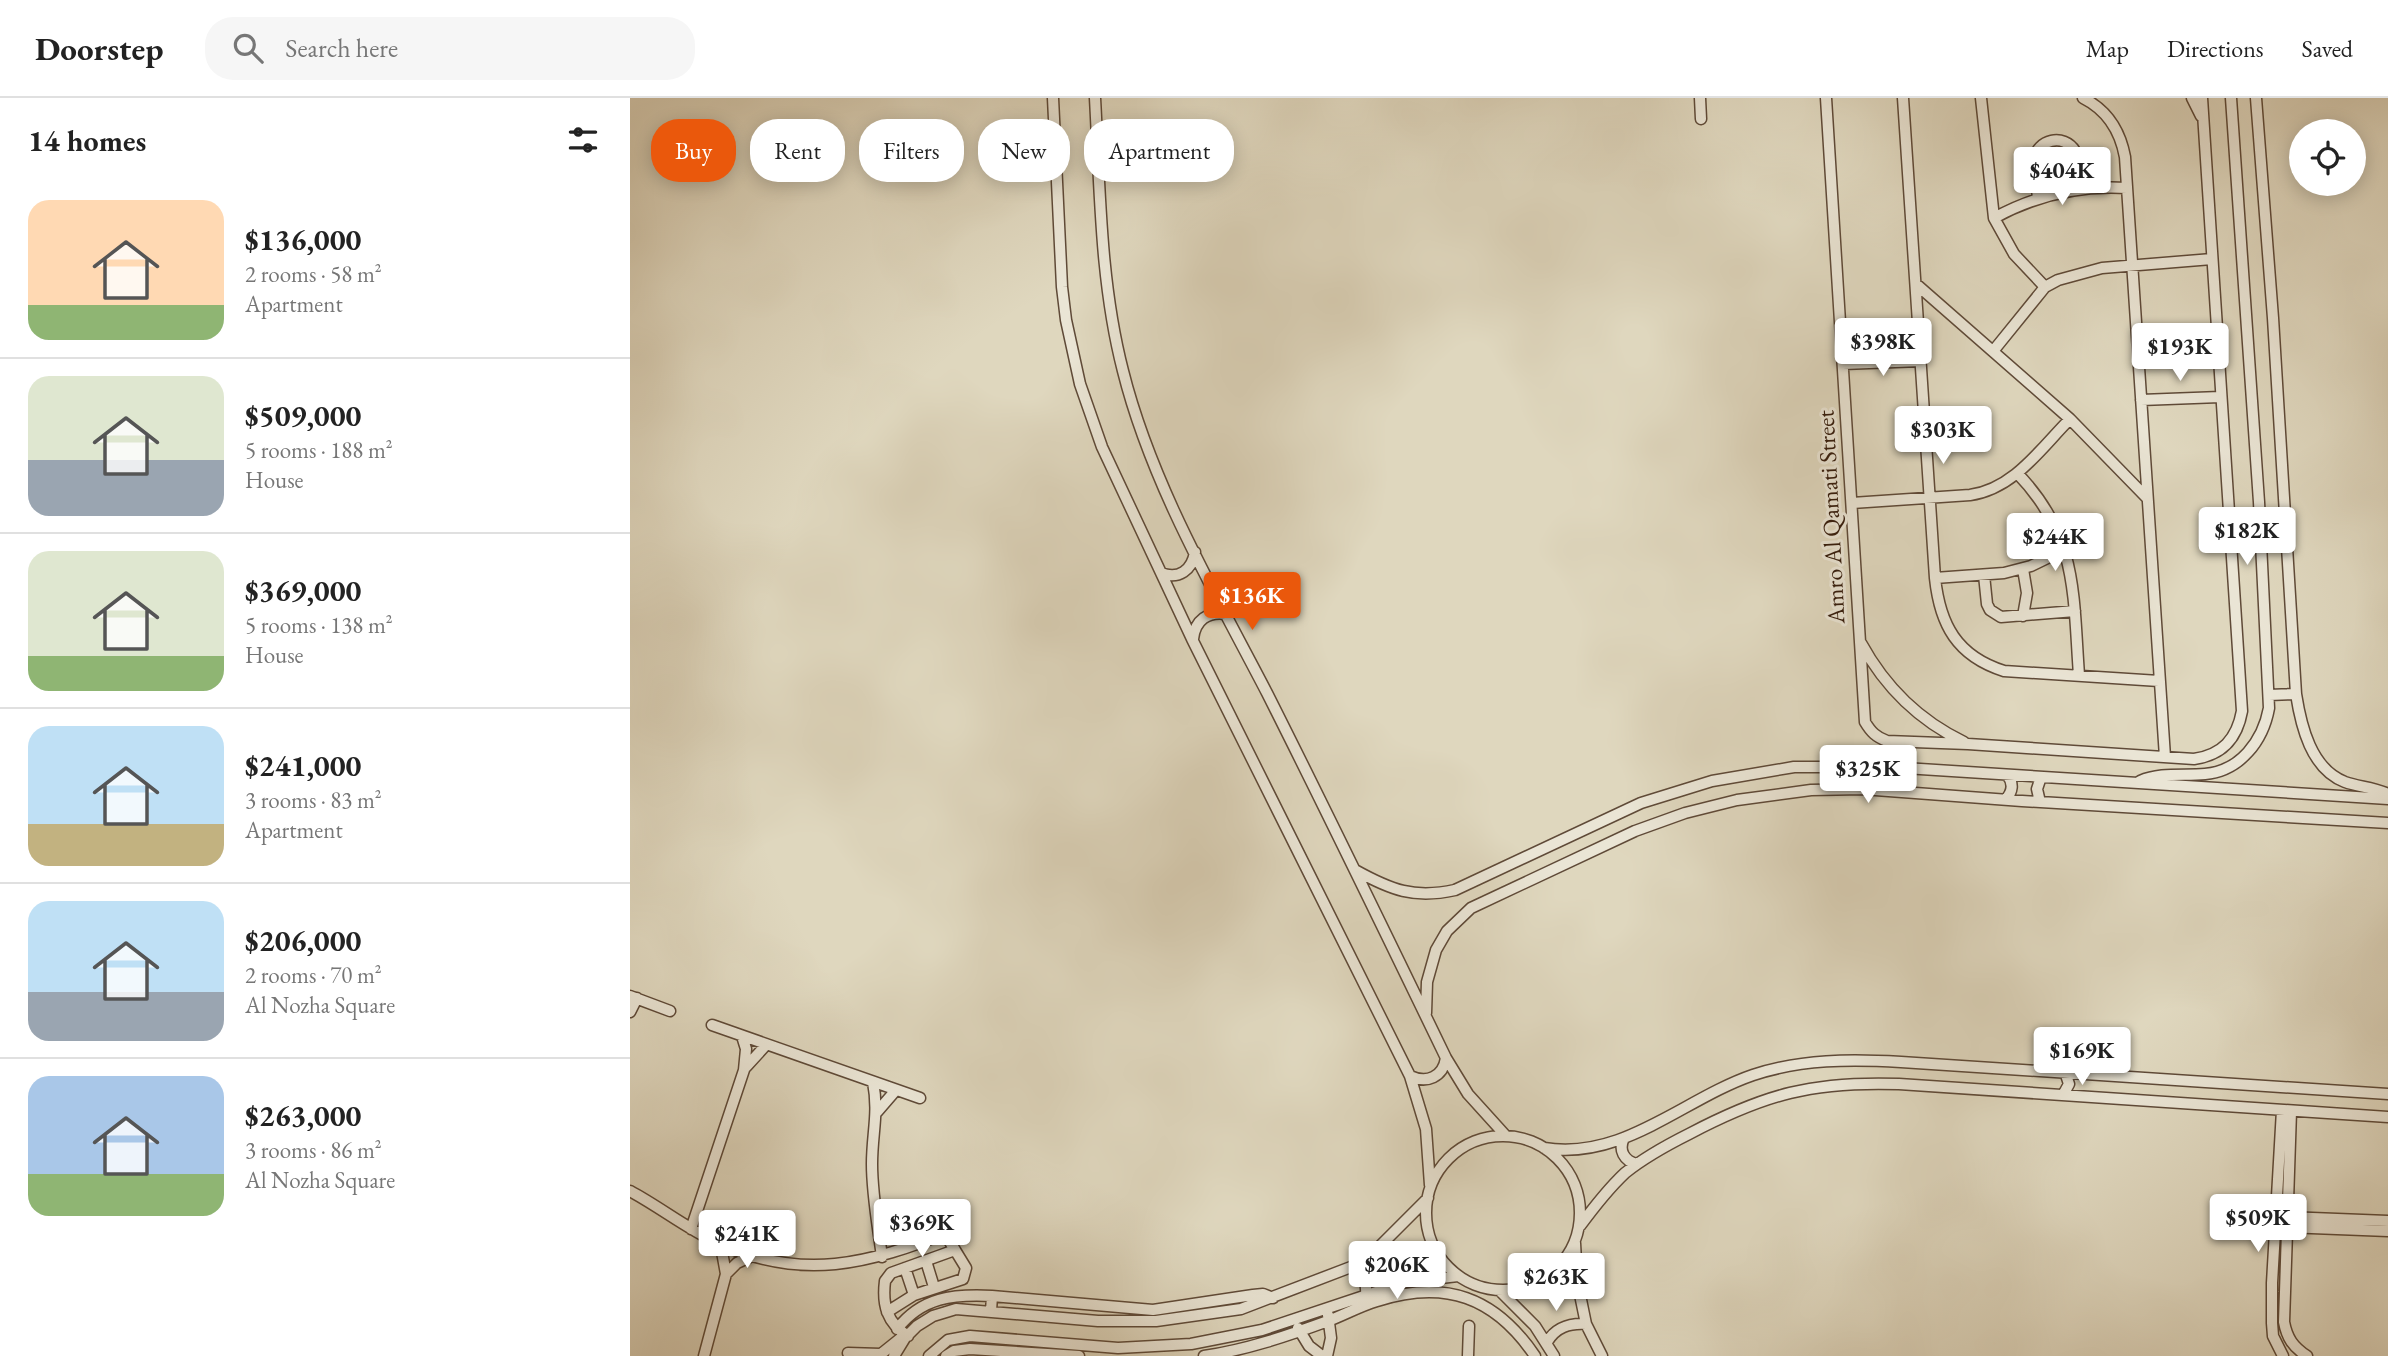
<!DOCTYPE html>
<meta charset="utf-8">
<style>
body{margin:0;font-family:"EB Garamond",serif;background:#f6f6f6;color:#222;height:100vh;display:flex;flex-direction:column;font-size:26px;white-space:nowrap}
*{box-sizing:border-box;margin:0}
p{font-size:23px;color:#767676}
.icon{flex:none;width:38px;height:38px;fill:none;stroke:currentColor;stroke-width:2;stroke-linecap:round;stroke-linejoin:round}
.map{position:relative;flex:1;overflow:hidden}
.details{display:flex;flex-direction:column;background:#fff;width:630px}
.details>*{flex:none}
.top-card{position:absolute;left:21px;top:21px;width:665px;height:63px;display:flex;gap:14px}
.tools{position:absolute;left:1659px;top:21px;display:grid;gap:14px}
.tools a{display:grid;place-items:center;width:77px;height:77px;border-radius:50%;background:#fff;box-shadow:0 4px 18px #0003;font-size:35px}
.price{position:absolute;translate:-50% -60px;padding:0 16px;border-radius:7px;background:#fff;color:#222;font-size:23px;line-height:46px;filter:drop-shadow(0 2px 4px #0008)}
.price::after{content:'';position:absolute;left:50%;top:42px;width:21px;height:16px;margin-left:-10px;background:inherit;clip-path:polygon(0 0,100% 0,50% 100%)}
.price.current{background:#ea580c;color:#fff}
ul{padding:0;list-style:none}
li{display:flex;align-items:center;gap:21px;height:175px;padding:0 28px}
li+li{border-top:2px solid #e0e0e0}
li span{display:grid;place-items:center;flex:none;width:196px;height:140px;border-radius:21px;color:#555}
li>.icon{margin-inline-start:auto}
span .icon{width:84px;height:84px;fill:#fffc;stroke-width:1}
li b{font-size:30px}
h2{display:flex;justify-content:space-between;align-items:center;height:84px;padding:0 28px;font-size:30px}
.tag{padding:0 24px;border-radius:28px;background:#fff;box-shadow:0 4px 18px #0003;font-size:24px;line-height:63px}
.tag.current{background:#ea580c;color:#fff}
header{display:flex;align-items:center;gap:42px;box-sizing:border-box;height:98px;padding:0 35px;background:#fff;border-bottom:2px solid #e0e0e0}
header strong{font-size:33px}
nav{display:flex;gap:38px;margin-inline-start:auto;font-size:24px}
.search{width:490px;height:63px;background:#f6f6f6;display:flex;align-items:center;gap:18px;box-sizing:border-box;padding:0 24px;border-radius:28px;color:#767676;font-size:26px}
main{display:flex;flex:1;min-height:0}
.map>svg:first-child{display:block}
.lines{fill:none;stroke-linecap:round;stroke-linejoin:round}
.minor-casing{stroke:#5f4a38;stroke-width:13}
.minor{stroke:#eae5d5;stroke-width:10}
.labels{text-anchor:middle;stroke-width:6;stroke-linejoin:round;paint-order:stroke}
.street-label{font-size:24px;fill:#341b0b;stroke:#eae5d5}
</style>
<header>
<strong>Doorstep</strong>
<div class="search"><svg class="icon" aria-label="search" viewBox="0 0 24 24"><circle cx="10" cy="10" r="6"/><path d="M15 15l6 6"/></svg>Search here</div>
<nav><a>Map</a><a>Directions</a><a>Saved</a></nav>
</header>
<main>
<section class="details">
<h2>14 homes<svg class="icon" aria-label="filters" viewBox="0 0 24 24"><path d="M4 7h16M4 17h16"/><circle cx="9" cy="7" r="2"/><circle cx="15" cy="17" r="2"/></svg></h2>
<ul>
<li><span style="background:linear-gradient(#ffd9b3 75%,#8fb573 0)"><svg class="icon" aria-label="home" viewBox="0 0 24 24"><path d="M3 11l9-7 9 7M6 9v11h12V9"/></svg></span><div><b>$136,000</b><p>2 rooms · 58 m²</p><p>Apartment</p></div></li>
<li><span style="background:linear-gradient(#dfe7d0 60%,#9aa5b1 0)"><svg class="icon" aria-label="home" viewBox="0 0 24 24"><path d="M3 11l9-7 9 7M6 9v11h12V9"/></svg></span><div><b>$509,000</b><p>5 rooms · 188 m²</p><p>House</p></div></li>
<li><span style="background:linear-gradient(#dfe7d0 75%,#8fb573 0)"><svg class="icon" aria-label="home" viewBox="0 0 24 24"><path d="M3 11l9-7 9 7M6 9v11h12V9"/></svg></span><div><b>$369,000</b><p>5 rooms · 138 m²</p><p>House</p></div></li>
<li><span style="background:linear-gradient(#bfe0f5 70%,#c2b280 0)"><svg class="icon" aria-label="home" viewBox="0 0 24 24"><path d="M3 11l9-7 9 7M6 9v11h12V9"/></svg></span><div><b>$241,000</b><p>3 rooms · 83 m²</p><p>Apartment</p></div></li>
<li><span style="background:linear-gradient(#bfe0f5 65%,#9aa5b1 0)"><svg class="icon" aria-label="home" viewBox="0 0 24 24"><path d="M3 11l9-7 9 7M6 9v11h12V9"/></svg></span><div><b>$206,000</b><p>2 rooms · 70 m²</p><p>Al Nozha Square</p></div></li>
<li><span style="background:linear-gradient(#a9c7e8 70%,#8fb573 0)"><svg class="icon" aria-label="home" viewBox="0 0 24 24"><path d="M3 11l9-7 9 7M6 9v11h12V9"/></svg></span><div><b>$263,000</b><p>3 rooms · 86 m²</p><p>Al Nozha Square</p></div></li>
</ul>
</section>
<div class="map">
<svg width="1758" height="1258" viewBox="0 0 1758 1258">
<rect width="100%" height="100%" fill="#dfd7be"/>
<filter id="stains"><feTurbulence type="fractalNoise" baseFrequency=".00286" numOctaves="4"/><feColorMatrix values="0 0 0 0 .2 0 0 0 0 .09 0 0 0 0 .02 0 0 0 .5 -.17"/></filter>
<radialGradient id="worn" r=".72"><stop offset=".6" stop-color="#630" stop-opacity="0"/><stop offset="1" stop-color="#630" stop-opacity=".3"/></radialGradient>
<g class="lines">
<g class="minor-casing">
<path id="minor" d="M423,0L432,189L436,222L450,286L472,349L562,541L780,978L796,1031L800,1087
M465,0C470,91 470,184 493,273C521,385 584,493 637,595C698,716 757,838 816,960L838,996L876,1038
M1070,0L1071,21
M1196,0L1235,624C1241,634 1246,639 1257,643L1338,646L1564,661C1592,657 1607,641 1612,613L1572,0
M1273,0L1305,480C1310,527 1327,558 1374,573L1529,583
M1351,0L1364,120L1384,156L1415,189
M1453,0C1477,12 1490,32 1495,59L1535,659
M1562,0L1571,18
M1626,0L1643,220L1666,596C1671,628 1681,671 1715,684C1729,689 1744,689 1758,696
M1408,100C1407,88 1403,74 1404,62C1407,41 1434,35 1445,53C1451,63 1450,79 1452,90
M1364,120C1406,97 1449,87 1497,90
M1286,186L1440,321L1517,400
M1364,252L1415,189L1428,182L1472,170L1582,161
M1213,266L1291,263
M1511,302L1590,299
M1387,375C1448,438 1443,496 1449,577
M1222,405L1340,397C1384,391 1411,350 1440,321
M1393,471L1397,495L1393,518
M531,475C549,482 562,472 565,454
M1354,477L1357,506L1360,512L1371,519L1445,513
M1305,480L1374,475L1401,468L1436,451
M563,541C565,522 578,513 596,516
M1231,545C1255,589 1288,622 1334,644
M1639,597L1666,596
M1510,683C1531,674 1553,678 1575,676C1610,673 1633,643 1639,610L1629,404L1601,0
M1375,702C1383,694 1384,685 1377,677
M1410,704L1407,691L1411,679
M725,772C761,792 784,801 825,792L1011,705L1082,683L1164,669H1259L1758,701
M0,898L40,913
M0,914L7,900
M796,915L797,884L806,852L817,833L841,810L1005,733L1055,715L1107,702L1181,692L1232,691L1392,703L1758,725
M82,927L290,1000
M116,969L136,947
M780,978C797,986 813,979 816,960
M243,984C249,1015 242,1035 242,1066C242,1097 248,1128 252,1159
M1433,997L1439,986L1435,974
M1652,1012L1642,1185V1225L1643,1238L1653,1258
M1661,1013L1654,1224C1657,1240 1663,1249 1677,1258
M247,1014L266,992
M796 1115a77 77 0 1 1 154 0a77 77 0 1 1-154 0Z
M994,1040C988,1052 994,1063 1007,1066
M914,1050C993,1063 1053,1001 1123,977C1172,961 1220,961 1271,964L1758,996
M0,1093C30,1109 57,1131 88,1145C172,1184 239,1166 321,1133
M1657,1119L1758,1123
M950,1128C964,1109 978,1091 995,1075C1015,1059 1037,1047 1059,1036C1135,996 1183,983 1269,986L1758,1019
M1656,1129L1758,1133
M61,1131L114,972L116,951L112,938
M945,1145L947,1182L956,1226L972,1258
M296,1163L304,1189
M721,1169C733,1175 737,1183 736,1196
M275,1170L284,1197
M96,1176L107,1165L122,1158
M870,1193L905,1228L924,1258
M361,1213L362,1198L523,1212L623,1197L633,1196L643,1200
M257,1214L284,1197L333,1181L336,1170L325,1152
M668,1230L679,1248L692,1258
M267,1231C292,1199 323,1196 362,1198
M278,1238C257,1225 252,1207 255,1183L261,1175L325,1152L315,1136
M917,1244C926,1229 939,1225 956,1226
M218,1255L251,1256L271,1240
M74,1258L96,1176L92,1154L86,1145
M264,1258L275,1240L287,1228L303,1218L326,1211L468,1223H526L611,1211L721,1169L746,1152L798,1100
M299,1258L318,1242L340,1238L488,1250L561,1246L632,1232L776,1184L828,1178
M316,1258L324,1253L340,1251L449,1258
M574,1258C616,1252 657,1238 698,1223C714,1217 730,1208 747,1203C815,1181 865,1199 905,1258
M697,1258L701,1240L698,1217
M838,1258L839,1228"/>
</g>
<use href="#minor" class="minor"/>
</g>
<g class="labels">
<g class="street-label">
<text transform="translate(1201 419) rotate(-93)" y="8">Amro Al Qamati Street</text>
</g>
</g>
<rect width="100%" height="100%" filter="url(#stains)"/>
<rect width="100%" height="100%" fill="url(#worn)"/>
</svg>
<div class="tools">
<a><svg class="icon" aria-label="locate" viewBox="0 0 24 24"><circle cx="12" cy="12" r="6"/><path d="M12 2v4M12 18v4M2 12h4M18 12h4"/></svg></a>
</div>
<b class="price" style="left:1432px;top:109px">$404K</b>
<b class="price" style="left:1253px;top:280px">$398K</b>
<b class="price" style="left:1550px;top:285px">$193K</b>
<b class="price" style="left:1313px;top:368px">$303K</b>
<b class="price" style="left:1617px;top:469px">$182K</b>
<b class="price" style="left:1425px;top:475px">$244K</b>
<b class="price current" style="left:622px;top:534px">$136K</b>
<b class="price" style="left:1238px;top:707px">$325K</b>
<b class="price" style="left:1452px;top:989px">$169K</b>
<b class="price" style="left:1628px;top:1156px">$509K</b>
<b class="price" style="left:292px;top:1161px">$369K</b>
<b class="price" style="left:117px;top:1172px">$241K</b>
<b class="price" style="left:767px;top:1203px">$206K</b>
<b class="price" style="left:926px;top:1215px">$263K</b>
<div class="top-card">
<a class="tag current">Buy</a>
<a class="tag">Rent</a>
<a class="tag">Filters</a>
<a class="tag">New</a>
<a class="tag">Apartment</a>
</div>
</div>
</main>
